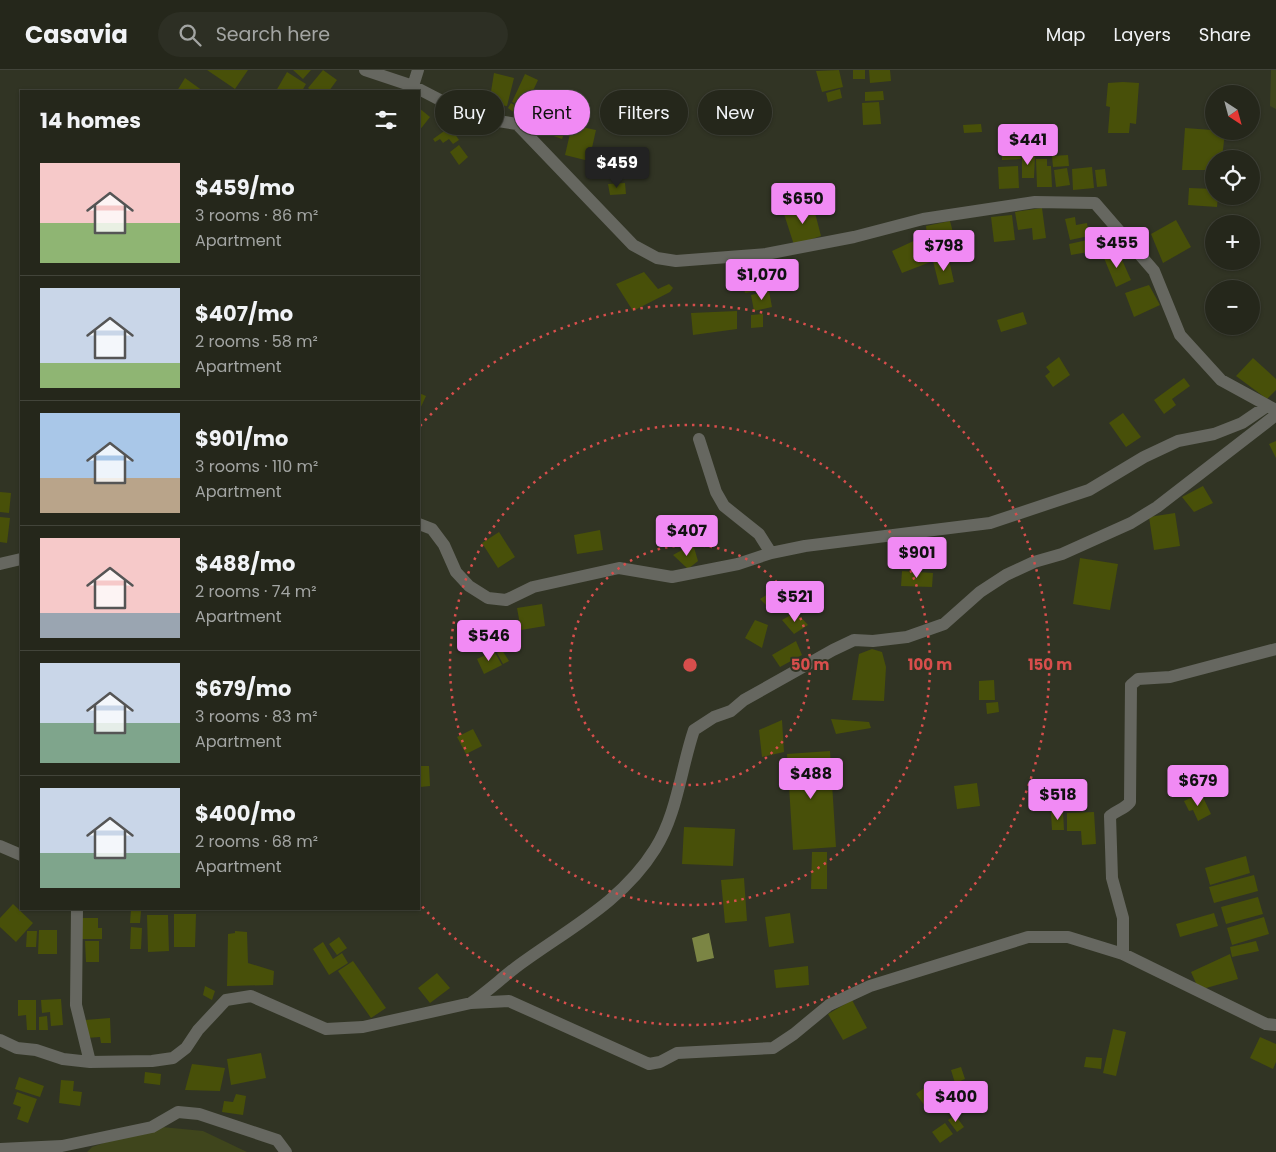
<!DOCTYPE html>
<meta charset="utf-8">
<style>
body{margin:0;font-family:Poppins,sans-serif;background:#2d2f24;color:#f1f3f6;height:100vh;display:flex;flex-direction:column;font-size:19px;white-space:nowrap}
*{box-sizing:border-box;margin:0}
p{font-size:16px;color:#a3a5a3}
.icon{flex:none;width:28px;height:28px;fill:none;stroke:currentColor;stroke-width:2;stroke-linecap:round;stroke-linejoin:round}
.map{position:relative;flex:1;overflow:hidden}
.sheet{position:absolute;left:20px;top:20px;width:400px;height:820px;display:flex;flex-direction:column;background:#25271b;border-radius:0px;box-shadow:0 1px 4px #0004,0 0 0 1px #42443a}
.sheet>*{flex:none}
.top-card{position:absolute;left:435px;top:20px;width:475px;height:45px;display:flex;gap:10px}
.needle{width:32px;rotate:144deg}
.tools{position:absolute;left:1205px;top:15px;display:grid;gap:10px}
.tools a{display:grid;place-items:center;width:55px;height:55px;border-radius:50%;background:#25271b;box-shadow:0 1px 4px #0004,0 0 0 1px #42443a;font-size:25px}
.price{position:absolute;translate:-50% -42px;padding:0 11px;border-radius:5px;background:#f18af4;color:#111;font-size:16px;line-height:32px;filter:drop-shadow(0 1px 2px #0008)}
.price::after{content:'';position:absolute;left:50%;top:30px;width:15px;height:11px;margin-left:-8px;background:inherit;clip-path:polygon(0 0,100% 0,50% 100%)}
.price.current{background:#222;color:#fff}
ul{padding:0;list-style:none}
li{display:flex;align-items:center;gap:15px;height:125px;padding:0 20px}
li+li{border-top:1px solid #42443a}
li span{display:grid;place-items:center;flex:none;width:140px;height:100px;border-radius:0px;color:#555}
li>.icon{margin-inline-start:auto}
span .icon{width:60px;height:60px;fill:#fffc;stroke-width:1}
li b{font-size:21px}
h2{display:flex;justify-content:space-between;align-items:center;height:60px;padding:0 20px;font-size:21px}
.pill{padding:0 18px;border-radius:22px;background:#25271b;box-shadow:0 1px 4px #0004,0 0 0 1px #42443a;font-size:18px;line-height:45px}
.pill.current{background:#f18af4;color:#111}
header{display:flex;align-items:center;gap:30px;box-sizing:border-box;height:70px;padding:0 25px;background:#25271b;border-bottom:1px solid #42443a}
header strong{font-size:24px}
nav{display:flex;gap:28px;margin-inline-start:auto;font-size:18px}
.search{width:350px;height:45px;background:#2d2f24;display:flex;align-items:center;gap:12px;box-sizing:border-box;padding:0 18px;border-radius:28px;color:#a3a5a3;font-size:19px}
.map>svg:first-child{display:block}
.green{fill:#3f451c}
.water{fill:#7b8544}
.building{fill:#485009}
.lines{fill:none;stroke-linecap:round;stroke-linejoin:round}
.minor{stroke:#666760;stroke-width:12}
.ring{fill:none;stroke:#d84e4c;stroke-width:2.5;stroke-dasharray:2.5 5}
.centre{fill:#d84e4c;stroke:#313424;stroke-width:2.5}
.ring-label{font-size:15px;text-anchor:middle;font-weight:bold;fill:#d84e4c;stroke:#313424;stroke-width:4;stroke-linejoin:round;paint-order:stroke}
</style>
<header>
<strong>Casavia</strong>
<div class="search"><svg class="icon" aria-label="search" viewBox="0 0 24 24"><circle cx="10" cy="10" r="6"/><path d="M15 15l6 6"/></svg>Search here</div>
<nav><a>Map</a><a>Layers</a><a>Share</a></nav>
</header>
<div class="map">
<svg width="1276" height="1082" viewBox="0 0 1276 1082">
<rect width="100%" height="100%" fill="#313424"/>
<path class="green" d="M1271,0H1276V39L1270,36Z
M162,1057L203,1061L247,1082H87L92,1077L139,1061Z"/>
<path class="water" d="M709,863L714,888L697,892L692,868Z"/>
<path class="building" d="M207,0H248L235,19Z
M293,0H311L303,9Z
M323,0L337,10L329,21H312L308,18Z
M839,0L843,17L822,22L816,1Z
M853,0H865V9H853Z
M869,0H890L891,11L870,13Z
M287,2L306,14L302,21H276Z
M494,3L514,8L507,36L489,34Z
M525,4L538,10L525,38L512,32Z
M185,8L203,21H177Z
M1123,12L1139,13L1136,54L1130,53L1129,63H1108L1110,37L1106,36L1108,13Z
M840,19L842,28L828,32L826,23Z
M883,21L884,30L865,31V22Z
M552,27L575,35L562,69L539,61Z
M879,32L881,54L863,55L862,33Z
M511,33L523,40L519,46L508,38Z
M419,38L430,47L419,61Z
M981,54L982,62L964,63L963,55Z
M572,55L596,60L589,91L565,85Z
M450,57L459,70L453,74L449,69L443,73L440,69L435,72L433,69Z
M1185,58L1225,61L1222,89H1214V100H1182Z
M459,75L468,87L459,95L450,82Z
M1020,76L1021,89L1002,90V77Z
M1022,85H1035L1034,108H1022Z
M1068,85L1069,96L1053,97L1052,86Z
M1036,89H1047V96H1051L1052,117H1037Z
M594,90L603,92L600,104L591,102Z
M1018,96L1019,118L999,119L998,97Z
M1092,97L1094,118L1073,120L1072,99Z
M1067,98L1070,115L1056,117L1054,100Z
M1105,99L1107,116L1097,117L1095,100Z
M625,113L626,124L610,125L608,114Z
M1189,118L1214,119V126H1218L1217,137L1188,135Z
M788,123L793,136L779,140L775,126Z
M813,135L821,166L794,175L784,144Z
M1042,138L1046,168L1033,170L1032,158L1018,160L1015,142Z
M1012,145L1015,170L994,172L991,147Z
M1075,147L1076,155L1087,153L1089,166L1070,170L1065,149Z
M1176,150L1191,177L1163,193L1151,164Z
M950,151L956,174L929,184L926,156Z
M920,168L933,191L902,203L892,181Z
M1092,169L1094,181L1071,185L1069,174Z
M1118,181L1131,210L1116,217L1104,188Z
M949,190L954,212L939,215L933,191Z
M644,202L658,219L669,214L673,218L670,222L633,241L616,214Z
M768,204L770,219L745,223L742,209Z
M1149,215L1160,235L1134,247L1125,223Z
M769,221L772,237L754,241L751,225Z
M737,241V259L693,265L691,243Z
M1023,242L1027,254L1001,262L997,250Z
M763,244V257L751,258V245Z
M1059,287L1070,305L1053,317L1045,306L1050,302L1046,297Z
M1253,288L1276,309V320L1267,329L1236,306Z
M1184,308L1190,316L1172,329L1176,335L1164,344L1154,330Z
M419,323L426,326L419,341Z
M1123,343L1141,367L1126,377L1109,353Z
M1276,371V388L1269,374Z
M1203,416L1213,433L1194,442L1182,427Z
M0,422L11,423L9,443L0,442Z
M1175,443L1180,476L1154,480L1149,447Z
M0,447L10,448L7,473L0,472Z
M600,460L603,480L577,484L574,465Z
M499,462L515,487L498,498L482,473Z
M693,474L698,491L688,499L673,485Z
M1080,488L1118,494L1110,540L1073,534Z
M902,501L933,503L932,517L901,516Z
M774,520L784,531L773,542L760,529Z
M542,534L545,556L521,560L517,538Z
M796,542L808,555L794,564L782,550Z
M755,550L768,555L762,578L745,568Z
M796,571L802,585L780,597L772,585Z
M872,579L882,582L886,597L884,631L852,630L859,584Z
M502,580L509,591L503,594L497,583Z
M494,581L502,595L484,604L477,589Z
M994,610L995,630H979V611Z
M998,632L999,642L987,644L986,633Z
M831,649L869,652L871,658L836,664Z
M782,650L784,682L762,687L759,660Z
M473,659L482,676L466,684L457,667Z
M830,681L836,777L793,780L787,684Z
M419,696H429L430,716L420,717Z
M977,713L980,736L957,739L954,716Z
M1201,723L1211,744L1198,751L1193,740L1189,741L1184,731Z
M1063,741L1064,760H1052L1051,742Z
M1094,742L1096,774L1082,775L1081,761H1067V743Z
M684,757L735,759L733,796L682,794Z
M812,782H827V819H811Z
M1246,786L1250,803L1210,815L1205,798Z
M1254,805L1258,821L1214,833L1209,817Z
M744,808L747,851L725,853L721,810Z
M1258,827L1263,844L1226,854L1221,837Z
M13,834L33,853L16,872L0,857V848Z
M131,840L141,841L140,853H130Z
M790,843L794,873L769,877L765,847Z
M1214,843L1218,856L1180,867L1176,854Z
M174,844H196L195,877H174Z
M147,845H168L169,881L148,882Z
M1264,847L1269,864L1232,875L1227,858Z
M81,848H98V858H102V869H81Z
M131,857L142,858L141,879H130Z
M39,860H57V884H38Z
M27,861H37L36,877H26Z
M235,861L247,862L248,893L274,901L273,915L227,916L228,864L235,863Z
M339,867L347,878L337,885L329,874Z
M85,871H99V892H86Z
M1256,871L1259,881L1232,887L1230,877Z
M323,872L333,889L342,883L348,893L329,905L313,879Z
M1230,884L1238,909L1199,920L1191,902Z
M353,891L386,938L371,948L338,901Z
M808,896L809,915L776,918L774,900Z
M437,903L450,918L430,933L418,918Z
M205,916L215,921L212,930L203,925Z
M61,929L63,955L51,956L50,942L42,943L41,930Z
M18,930H36V960H27L26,945L18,946Z
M852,930L867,958L843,970L828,944Z
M47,946L48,960H39V947Z
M110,948L111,973H101L100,967L86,968L85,950Z
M1113,959L1126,962L1116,1006L1103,1003Z
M1260,967L1276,974V992L1273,999L1250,988Z
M261,983L266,1008L231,1015L227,989Z
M1086,987L1102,988L1101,999L1084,997Z
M192,994L225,998L220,1021L185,1020Z
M961,997L965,1009L955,1013L951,1000Z
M145,1002L161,1004L160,1015L144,1013Z
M19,1007L44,1016L40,1027L15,1019Z
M61,1010L74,1011L73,1021L82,1022L80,1036L59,1033Z
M928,1015L940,1032L928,1040L916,1024Z
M17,1022L37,1029L28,1053L17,1049L21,1037L13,1034Z
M236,1024L246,1026L243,1045L222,1042L224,1031L233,1032Z
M955,1045L964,1057L957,1062L948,1050Z
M945,1053L953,1064L940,1073L932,1062Z"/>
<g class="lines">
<path class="minor" d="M365,0L413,16L473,47L517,54L633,175L657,188L676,191L766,184L854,167L923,149L1035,132L1095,133L1154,201L1180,265L1221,310L1276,340
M413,16L418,0
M699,369L716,422L724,436L759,464L771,483
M419,454L432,459L444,475L456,502L469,516L488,528L506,530L533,517L619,498L672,507L738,494L771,483L805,476L990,453L1089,420L1144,387L1178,371L1214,364L1242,353L1267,336
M0,494L21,489
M0,776L21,785
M77,839L76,935L90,992
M1123,884V848L1112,808L1110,746C1117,740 1125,739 1130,732L1131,615L1138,609L1170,607L1276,579
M471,933C488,921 503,907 519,895C568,859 622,832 655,779C677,745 681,698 694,660L714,647L731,641L744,630L833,580L854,570L873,571L907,567L944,554L980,522L1006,505L1034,492L1062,484L1131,453L1157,437L1276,345
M0,970L17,978L36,980L63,989L90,992L152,991L173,988L186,978L198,960L226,930L251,926L326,959L363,957L471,933L509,931L649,994L660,992L677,983L773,978L794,964L829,935L870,916L1028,867H1068L1123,884L1266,954L1276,955
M0,1079L62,1076L152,1057L178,1042L199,1044L277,1070L286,1082"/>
</g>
<g class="ring">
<circle cx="690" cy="595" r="120"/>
<circle cx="690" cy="595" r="240"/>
<path d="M420 356A360 360 0 1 1 420 834"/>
</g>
<circle cx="690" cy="595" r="8" class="centre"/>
<g class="ring-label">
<text x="810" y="600">50 m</text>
<text x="930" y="600">100 m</text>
<text x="1050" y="600">150 m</text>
</g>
</svg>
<div class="tools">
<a><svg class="needle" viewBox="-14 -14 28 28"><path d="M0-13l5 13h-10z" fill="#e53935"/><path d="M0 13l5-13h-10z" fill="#a3a5a3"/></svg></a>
<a><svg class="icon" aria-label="locate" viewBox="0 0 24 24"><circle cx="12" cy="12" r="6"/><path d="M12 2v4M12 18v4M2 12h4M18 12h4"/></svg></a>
<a>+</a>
<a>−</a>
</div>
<b class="price" style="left:1028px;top:96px">$441</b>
<b class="price current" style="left:617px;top:119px">$459</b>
<b class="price" style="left:803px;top:155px">$650</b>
<b class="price" style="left:1117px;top:199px">$455</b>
<b class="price" style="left:944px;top:202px">$798</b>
<b class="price" style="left:762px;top:231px">$1,070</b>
<b class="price" style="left:687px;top:487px">$407</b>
<b class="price" style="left:917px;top:509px">$901</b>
<b class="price" style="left:795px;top:553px">$521</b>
<b class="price" style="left:489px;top:592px">$546</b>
<b class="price" style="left:811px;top:730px">$488</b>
<b class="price" style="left:1198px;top:737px">$679</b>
<b class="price" style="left:1058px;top:751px">$518</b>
<b class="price" style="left:956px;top:1053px">$400</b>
<div class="top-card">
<a class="pill">Buy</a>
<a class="pill current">Rent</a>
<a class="pill">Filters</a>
<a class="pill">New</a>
</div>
<section class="sheet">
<h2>14 homes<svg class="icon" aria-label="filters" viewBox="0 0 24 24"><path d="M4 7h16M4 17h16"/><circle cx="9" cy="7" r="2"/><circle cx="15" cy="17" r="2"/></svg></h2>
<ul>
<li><span style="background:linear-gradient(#f6c9c9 60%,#8fb573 0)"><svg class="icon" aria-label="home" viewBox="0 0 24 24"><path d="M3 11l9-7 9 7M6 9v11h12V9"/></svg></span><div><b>$459/mo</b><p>3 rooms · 86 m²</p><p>Apartment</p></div></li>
<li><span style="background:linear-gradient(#c9d6e8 75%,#8fb573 0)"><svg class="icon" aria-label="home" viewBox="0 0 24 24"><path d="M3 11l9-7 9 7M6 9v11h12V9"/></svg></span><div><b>$407/mo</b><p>2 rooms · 58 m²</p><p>Apartment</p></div></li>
<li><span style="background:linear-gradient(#a9c7e8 65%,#b9a48a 0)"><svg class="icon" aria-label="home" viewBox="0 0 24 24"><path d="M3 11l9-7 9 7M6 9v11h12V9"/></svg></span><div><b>$901/mo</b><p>3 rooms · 110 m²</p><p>Apartment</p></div></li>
<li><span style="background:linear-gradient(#f6c9c9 75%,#9aa5b1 0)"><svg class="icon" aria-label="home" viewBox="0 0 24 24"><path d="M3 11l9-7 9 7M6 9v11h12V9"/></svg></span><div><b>$488/mo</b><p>2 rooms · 74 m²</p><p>Apartment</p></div></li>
<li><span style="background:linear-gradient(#c9d6e8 60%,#7fa58c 0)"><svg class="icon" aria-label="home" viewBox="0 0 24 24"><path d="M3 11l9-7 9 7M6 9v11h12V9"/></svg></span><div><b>$679/mo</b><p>3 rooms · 83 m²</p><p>Apartment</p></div></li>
<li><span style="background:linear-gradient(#c9d6e8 65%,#7fa58c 0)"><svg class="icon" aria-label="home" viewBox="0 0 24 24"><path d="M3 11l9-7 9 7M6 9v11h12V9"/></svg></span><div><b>$400/mo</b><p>2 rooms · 68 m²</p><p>Apartment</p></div></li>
</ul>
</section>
</div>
